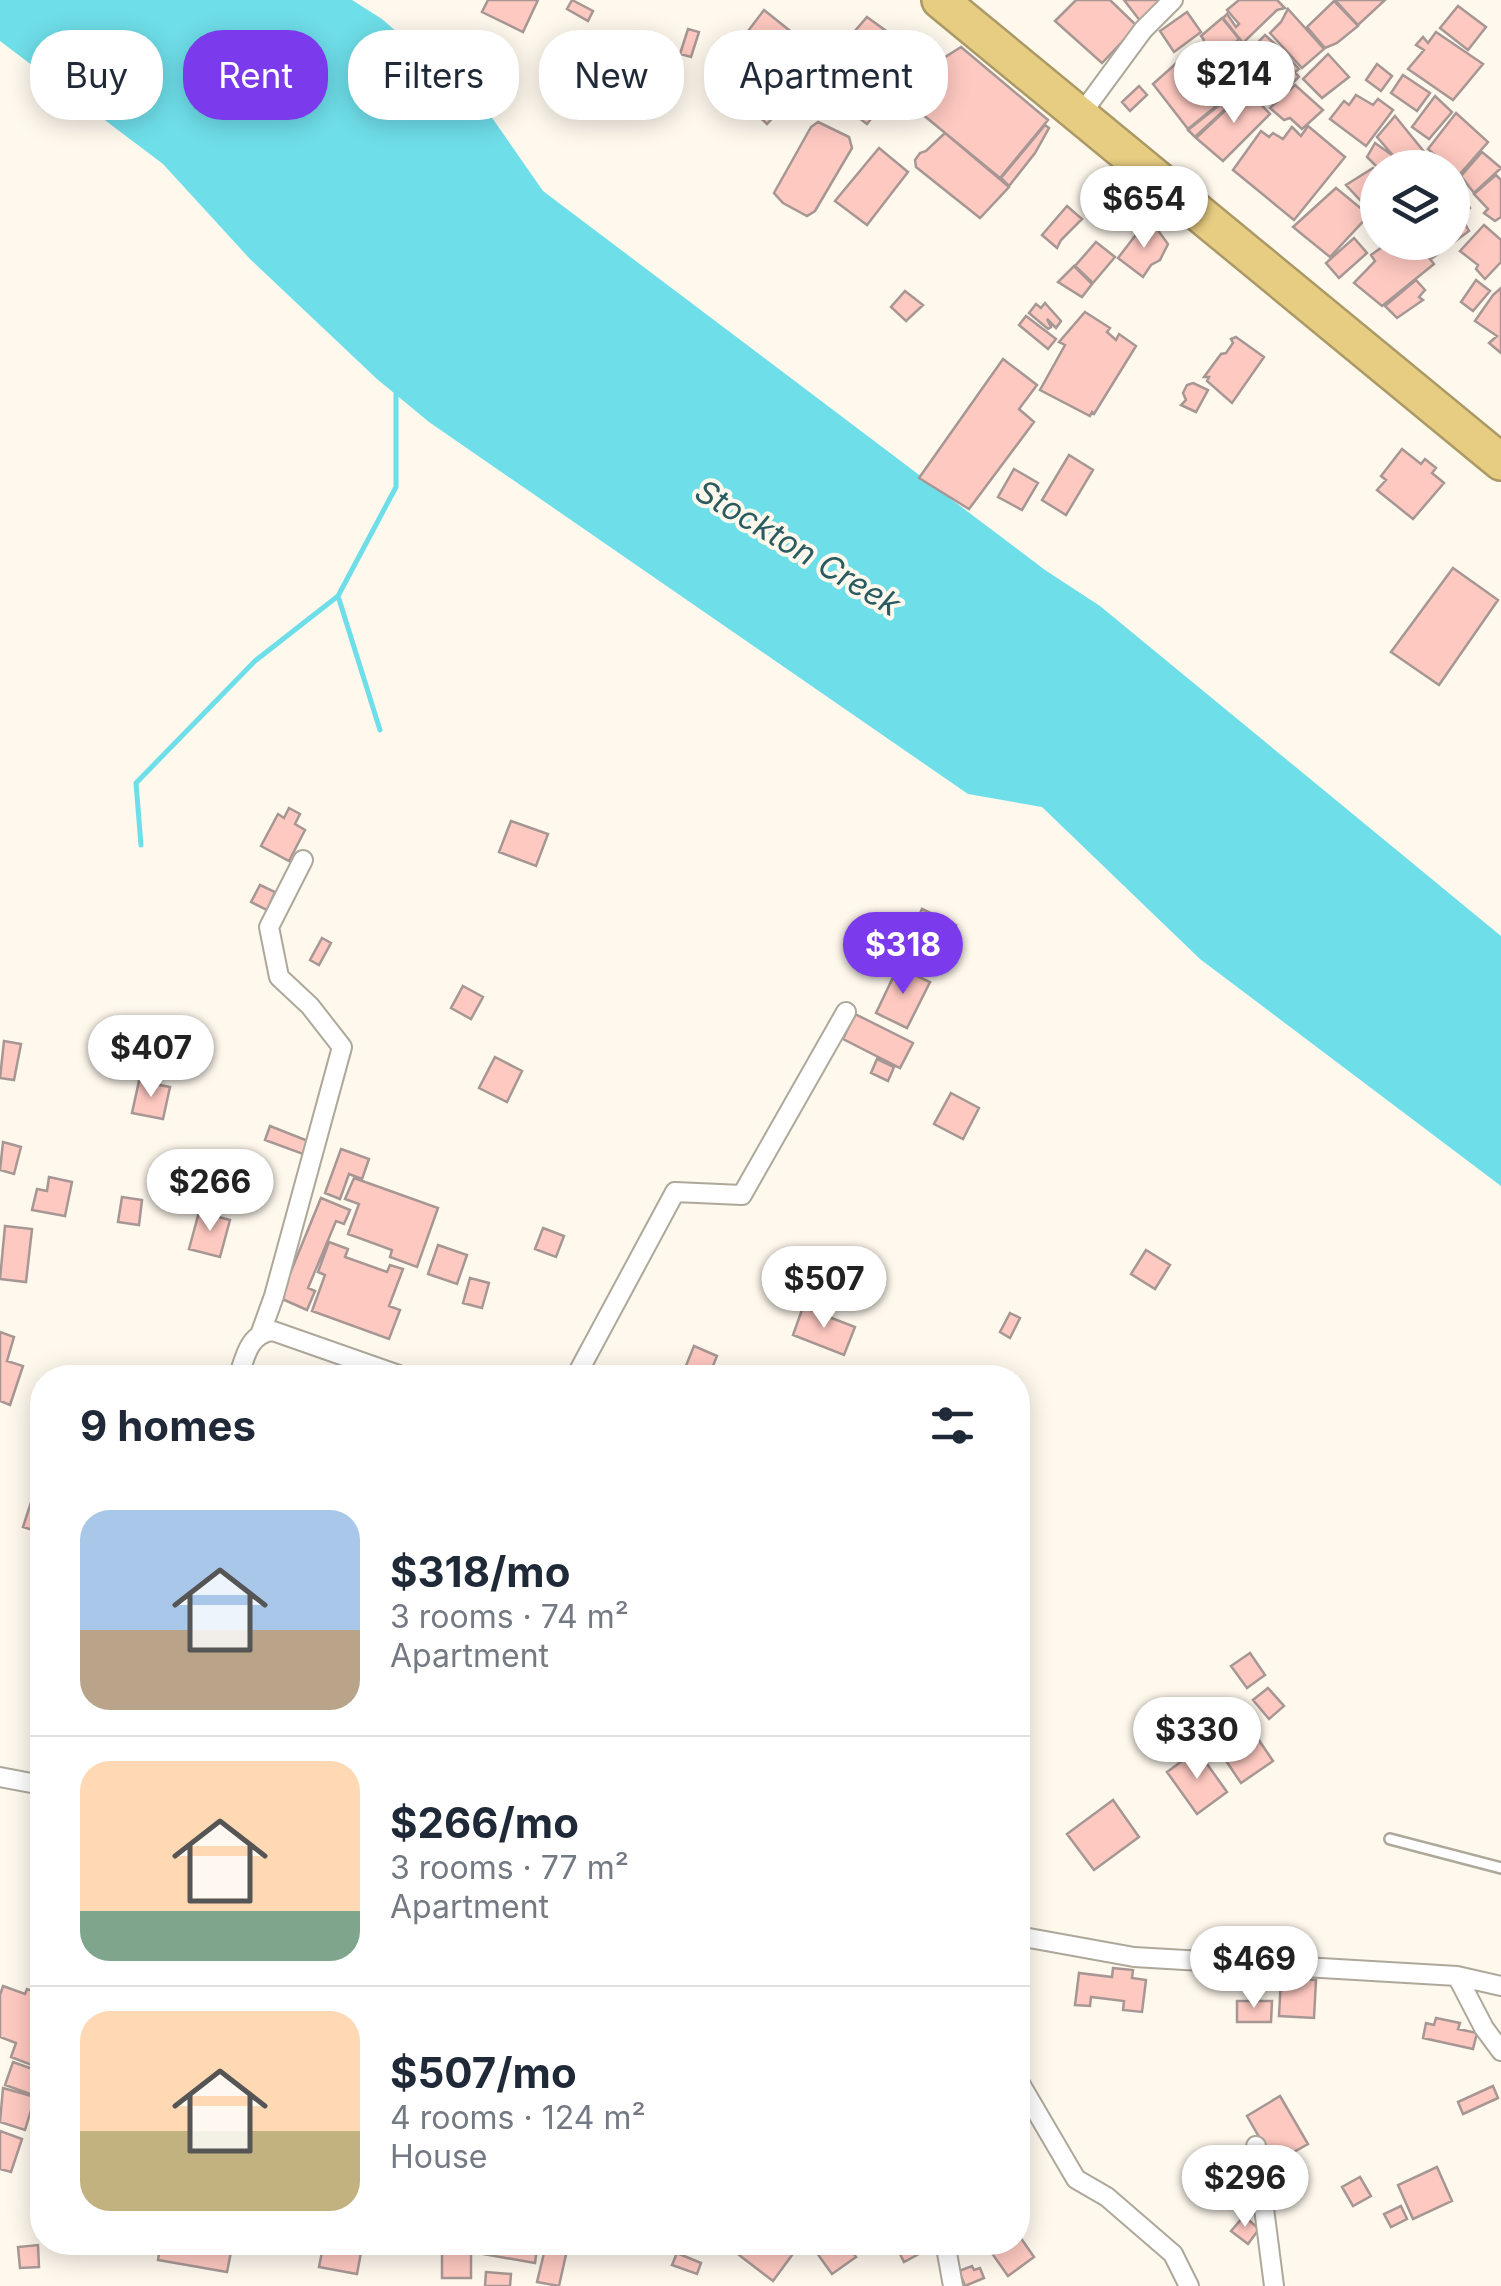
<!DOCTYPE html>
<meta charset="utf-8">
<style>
body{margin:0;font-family:Inter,sans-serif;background:#f6f6f7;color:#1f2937;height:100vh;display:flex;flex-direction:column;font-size:38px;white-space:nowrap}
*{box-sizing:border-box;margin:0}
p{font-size:32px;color:#747a83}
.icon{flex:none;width:55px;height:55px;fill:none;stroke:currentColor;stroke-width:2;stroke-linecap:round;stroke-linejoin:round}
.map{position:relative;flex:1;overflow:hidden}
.sheet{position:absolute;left:30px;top:1365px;width:1000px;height:890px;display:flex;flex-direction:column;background:#fff;border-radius:40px;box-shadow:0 5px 25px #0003}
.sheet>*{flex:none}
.hud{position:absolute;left:30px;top:30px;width:1000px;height:90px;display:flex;gap:20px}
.controls{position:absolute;left:1360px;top:150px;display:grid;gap:20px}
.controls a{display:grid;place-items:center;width:110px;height:110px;border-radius:50%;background:#fff;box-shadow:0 5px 25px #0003;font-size:50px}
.price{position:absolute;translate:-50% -85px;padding:0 22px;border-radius:35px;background:#fff;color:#222;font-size:32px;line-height:65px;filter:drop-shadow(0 2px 5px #0008)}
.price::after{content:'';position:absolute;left:50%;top:60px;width:30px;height:22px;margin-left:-15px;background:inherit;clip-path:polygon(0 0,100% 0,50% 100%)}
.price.current{background:#7c3aed;color:#fff}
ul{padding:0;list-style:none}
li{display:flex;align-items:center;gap:30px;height:250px;padding:0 50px}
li+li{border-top:2px solid #e0e1e3}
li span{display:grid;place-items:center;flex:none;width:280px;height:200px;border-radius:30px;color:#555}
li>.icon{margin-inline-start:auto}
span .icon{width:120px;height:120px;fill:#fffc;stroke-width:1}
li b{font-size:42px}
h2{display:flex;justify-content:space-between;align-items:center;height:120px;padding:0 50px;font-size:42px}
.tag{padding:0 35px;border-radius:40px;background:#fff;box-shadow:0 5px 25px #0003;font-size:35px;line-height:90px}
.tag.current{background:#7c3aed;color:#fff}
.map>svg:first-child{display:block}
.water{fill:#6edee9}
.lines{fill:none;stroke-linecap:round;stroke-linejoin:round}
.stream{stroke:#6edee9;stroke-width:5}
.building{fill:#fec9c1;stroke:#a79794;stroke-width:2.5}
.lane-casing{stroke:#aea89b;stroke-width:14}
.street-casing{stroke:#aea89b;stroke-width:22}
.highway-casing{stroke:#ab9966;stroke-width:40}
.lane{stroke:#fff;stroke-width:9}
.street{stroke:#fff;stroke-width:18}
.highway{stroke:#e7cd82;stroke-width:35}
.labels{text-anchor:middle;stroke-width:8;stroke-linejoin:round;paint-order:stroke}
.water-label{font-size:32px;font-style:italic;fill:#2a5b60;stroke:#fef8ed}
</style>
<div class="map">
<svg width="1501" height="2286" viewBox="0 0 1501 2286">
<rect width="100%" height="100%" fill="#fef8ed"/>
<path class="water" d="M0,0H352L382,19L488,112L543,191L1045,570L1100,606L1501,936V1186L1200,959L1042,807L968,794L429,422L377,379L250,259L163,164L0,41Z"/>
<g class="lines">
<path class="stream" d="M338,596L380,730
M141,845L136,783L255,661L338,596L396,487V391"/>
</g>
<path class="building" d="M488,0H538L523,32L482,12Z
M572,0L593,11L588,21L567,9Z
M1076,0H1110L1137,26L1102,63L1055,21Z
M1124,0H1165L1141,22Z
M1239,0H1277L1285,8L1277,10L1243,43L1223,18L1227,14L1236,27L1239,24L1227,10Z
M1335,0H1385L1358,25Z
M1334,1L1358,26L1337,43L1325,48L1307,27Z
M1458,6L1486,27L1468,50L1440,28Z
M1288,9L1324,49L1302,68L1270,33L1281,22Z
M764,10L799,38L779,63L745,35Z
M1187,12L1201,32L1174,52L1160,31Z
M867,17L896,38L901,33L925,51L867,124L811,82Z
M1222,18L1239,39L1233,45L1237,47L1222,60L1219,55L1214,59L1202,44L1204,40L1201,36Z
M688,29L699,32L691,57L680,54Z
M1436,32L1483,64L1453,100L1408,69L1424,50L1416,45L1423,37L1428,43Z
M1265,35L1284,52L1251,88L1231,71Z
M1199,43L1213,62L1218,57L1242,85L1224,95L1226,98L1188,129L1153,84Z
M961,47L1048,120L1000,178L905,100L939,61Z
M1328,54L1349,77L1322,98L1303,79Z
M1288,57L1299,69L1295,72L1299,77L1282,93L1279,89L1274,93L1262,80Z
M1377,64L1392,76L1381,91L1366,80Z
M757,71L788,101L767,124L735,94Z
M1403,75L1430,93L1417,111L1391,93Z
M1295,85L1323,110L1302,129L1290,118L1284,120L1270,108Z
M1139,86L1147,95L1130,111L1122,102Z
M1242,87L1245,91L1195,137L1188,130Z
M1247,90L1270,114L1223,161L1196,138Z
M1356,95L1373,105L1378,99L1393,110L1366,146L1330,119L1344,101L1349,105Z
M1435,96L1452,112L1429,139L1412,127Z
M1456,113L1488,142L1459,175L1428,149Z
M1395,116L1434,164L1430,168H1404L1377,137Z
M818,122L849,137L852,148L815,211L807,216L783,203L774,193L811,127Z
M1045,125L1049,128L1035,153L1009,186L1001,178Z
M1308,126L1345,157L1294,220L1233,170L1261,131L1269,137L1273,133L1283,139L1292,127L1301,136Z
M945,133L1009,187L980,218L916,167L915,160L920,153L926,151Z
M1375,143L1396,158L1390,164L1394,168H1378L1367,157Z
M879,148L908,172L867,225L835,201Z
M1482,152L1501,168L1474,193L1461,176Z
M1373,168L1378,172V211L1373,214L1346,185Z
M1496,175L1501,180V217L1495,221L1484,213L1488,209L1474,194Z
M1336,188L1369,215L1330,257L1293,227Z
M1460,193L1470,208L1452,221V199Z
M1067,206L1082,219L1061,240L1057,248L1042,235Z
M1462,219L1469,231L1431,259L1421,246L1425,242H1452V222Z
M1484,225L1501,240V262L1485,279L1476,269L1478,265L1460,251Z
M1147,229H1157L1168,244L1160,260L1151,265L1143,277L1118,258L1138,232Z
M1354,238L1367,253L1339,278L1326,263Z
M1096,242L1115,257L1093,283L1075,266Z
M1389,242H1410L1414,248L1418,244L1434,264L1382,306L1354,283L1375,261L1371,255Z
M1074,266L1092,284L1082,297L1058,282Z
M1416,280L1425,290L1419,297L1423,300L1397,318L1385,306Z
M1476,280L1490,291L1473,311L1461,302Z
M1501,288V353L1489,343L1497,336L1475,321L1493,295Z
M905,291L923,305L906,321L891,307Z
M1045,303L1061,321L1056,328L1047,319L1051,327L1048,329L1029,313L1036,304L1041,308Z
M1085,312L1110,328L1107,332L1116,340L1119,334L1136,346L1094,414L1092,412L1090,416L1040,390L1065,345L1059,342Z
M1026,316L1056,339L1048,349L1019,325Z
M1236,337L1264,357L1232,403L1207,381L1209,377H1204L1221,354L1226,353L1233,343L1231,339Z
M1003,359L1037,385L1019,409L1034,422L969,509L919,478Z
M1193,383L1208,390L1196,412L1181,405L1186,400L1183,393L1187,385Z
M1402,449L1421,464L1425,459L1436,468L1432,473L1444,483L1413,519L1377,490L1386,480L1381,476Z
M1069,455L1093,470L1066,515L1042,500Z
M1014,469L1038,483L1022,510L998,497Z
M1453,568L1498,600L1439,685L1391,652Z
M289,808L300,814L295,824L305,830L289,861L261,846L278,814L284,818Z
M511,821L548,834L536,866L499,852Z
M260,885L275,892L267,910L251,902Z
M922,909L956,925L942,956L908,940Z
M322,938L331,943L319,965L310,960Z
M898,967L930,982L907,1028L876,1013Z
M463,986L483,997L471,1019L451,1008Z
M855,1014L913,1043L900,1068L843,1039Z
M4,1041L21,1044L14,1080L0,1078Z
M495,1057L522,1071L507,1102L479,1088Z
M877,1059L894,1067L888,1081L871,1073Z
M139,1081L170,1087L163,1119L132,1113Z
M951,1093L979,1108L963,1139L934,1124Z
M270,1126L308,1141L303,1154L265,1140Z
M3,1142L21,1147L14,1174L0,1170Z
M341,1149L369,1159L362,1179L349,1174L340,1199L325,1193Z
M224,1156L242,1158L240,1172L223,1170Z
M49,1177L72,1182L65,1216L32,1210L37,1189L47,1191Z
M354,1178L438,1208L417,1267L390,1257L392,1250L348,1234L359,1204L345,1199Z
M122,1197L142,1200L139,1225L118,1222Z
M321,1198L350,1210L344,1224L336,1221L308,1288L315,1291L307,1310L280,1298Z
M199,1212L230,1220L220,1257L189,1249Z
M5,1226L32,1229L26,1282L0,1279Z
M543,1228L564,1236L556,1257L535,1249Z
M329,1242L348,1249L345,1257L387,1272L390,1265L403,1269L389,1306L400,1310L389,1339L312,1311L325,1275L318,1272Z
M438,1245L467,1255L457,1284L428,1274Z
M1146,1250L1170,1265L1155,1289L1131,1274Z
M822,1266L850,1280L838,1304L810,1290Z
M470,1278L489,1283L482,1308L463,1303Z
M803,1307L855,1327L844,1355L793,1335Z
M1010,1313L1020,1318L1010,1338L1000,1332Z
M0,1332L14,1337L7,1361L23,1366L10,1405L0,1401Z
M694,1346L717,1356L708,1378H681Z
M31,1502L42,1506V1533L23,1527Z
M1250,1653L1265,1675L1247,1688L1231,1666Z
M1268,1688L1284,1706L1269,1719L1253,1700Z
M1244,1718L1273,1761L1241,1783L1212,1740Z
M1197,1750L1227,1792L1197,1814L1167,1772Z
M1113,1800L1139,1837L1094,1870L1067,1834Z
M1113,1968L1133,1970L1132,1978L1146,1980L1142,2012L1123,2010L1124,2001L1091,1997L1090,2006L1075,2005L1079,1973L1112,1977Z
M1281,1978L1316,1980L1314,2018L1279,2016Z
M3,1986L25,1994L27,1989L42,1994V2069L11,2057L16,2043L0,2037V1995Z
M1237,2001H1272L1271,2022H1237Z
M1436,2018L1460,2023L1458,2029L1477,2033L1473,2049L1423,2038L1426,2023L1434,2025Z
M13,2062L41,2072L33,2095L5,2085Z
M1493,2086L1498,2098L1463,2114L1458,2102Z
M3,2088L35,2097L25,2130L0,2122Z
M1280,2096L1308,2144L1274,2163L1247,2116Z
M0,2131L22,2139L11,2172L0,2169Z
M1437,2167L1452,2201L1413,2219L1398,2185Z
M1360,2177L1371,2196L1353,2206L1342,2187Z
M1401,2206L1407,2219L1391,2227L1384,2214Z
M1244,2216L1259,2229L1248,2244L1231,2231Z
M1018,2234L1034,2257L1008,2276L984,2242H1018Z
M161,2242L226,2243L225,2251L231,2252L227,2272L158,2260Z
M324,2242L362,2247L357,2274L319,2267Z
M485,2242H538L535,2263L483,2254Z
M748,2242H783L795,2251L773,2281L739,2255Z
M809,2242H845L856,2257L832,2274Z
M894,2242H925L928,2249L904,2262Z
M38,2245L39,2267L20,2268L18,2247Z
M546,2245L567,2250L559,2286L537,2282Z
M442,2252H471V2278H442Z
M677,2253L701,2263L697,2274L672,2265Z
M972,2266L974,2270L980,2268L984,2278L965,2286L959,2271Z
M486,2272L511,2274L510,2286H485Z"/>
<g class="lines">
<g class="lane-casing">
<path id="lane" d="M1390,1839L1501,1868"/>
</g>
<g class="street-casing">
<path id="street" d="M1079,117L1143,30L1173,0
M261,1332L274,1296L342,1047L310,1006L279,977L269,927L303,860
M238,1378C245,1357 249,1333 273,1331L407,1378
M575,1378L675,1192L742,1195L846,1012
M0,1777L42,1785
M1018,1936L1134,1957L1457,1976L1501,1986
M1457,1976L1484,2028L1501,2051
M1018,2080L1076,2179L1107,2197L1173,2254L1189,2286
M1256,2146L1274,2286
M945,2242L953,2286"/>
</g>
<g class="highway-casing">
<path id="highway" d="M940,0L1501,462"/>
</g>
<use href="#lane" class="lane"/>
<use href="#street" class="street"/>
<use href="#highway" class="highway"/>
</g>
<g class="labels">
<g class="water-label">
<text transform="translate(798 548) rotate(31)" y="11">Stockton Creek</text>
</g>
</g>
</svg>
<div class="controls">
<a><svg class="icon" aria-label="layers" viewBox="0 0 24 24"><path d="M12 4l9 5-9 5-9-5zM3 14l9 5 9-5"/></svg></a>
</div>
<b class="price" style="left:1234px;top:126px">$214</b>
<b class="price" style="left:1144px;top:251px">$654</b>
<b class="price current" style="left:903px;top:997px">$318</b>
<b class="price" style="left:151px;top:1100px">$407</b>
<b class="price" style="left:210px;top:1234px">$266</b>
<b class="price" style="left:824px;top:1331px">$507</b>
<b class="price" style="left:1197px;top:1782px">$330</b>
<b class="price" style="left:1254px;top:2011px">$469</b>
<b class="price" style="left:1245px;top:2230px">$296</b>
<div class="hud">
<a class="tag">Buy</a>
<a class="tag current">Rent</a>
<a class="tag">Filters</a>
<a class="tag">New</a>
<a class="tag">Apartment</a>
</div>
<section class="sheet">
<h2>9 homes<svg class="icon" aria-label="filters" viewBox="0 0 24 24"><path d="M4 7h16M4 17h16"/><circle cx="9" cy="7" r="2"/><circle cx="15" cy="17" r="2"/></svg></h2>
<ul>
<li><span style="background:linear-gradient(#a9c7e8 60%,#b9a48a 0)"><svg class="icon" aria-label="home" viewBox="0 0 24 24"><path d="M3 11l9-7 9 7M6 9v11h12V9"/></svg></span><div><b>$318/mo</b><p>3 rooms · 74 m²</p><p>Apartment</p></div></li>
<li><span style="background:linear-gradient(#ffd9b3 75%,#7fa58c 0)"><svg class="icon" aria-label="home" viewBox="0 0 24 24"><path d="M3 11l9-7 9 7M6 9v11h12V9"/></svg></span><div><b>$266/mo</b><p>3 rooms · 77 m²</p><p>Apartment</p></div></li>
<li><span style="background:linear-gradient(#ffd9b3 60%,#c2b280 0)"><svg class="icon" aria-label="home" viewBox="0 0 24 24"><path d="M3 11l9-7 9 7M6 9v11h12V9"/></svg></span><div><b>$507/mo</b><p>4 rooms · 124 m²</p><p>House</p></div></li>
</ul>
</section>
</div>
